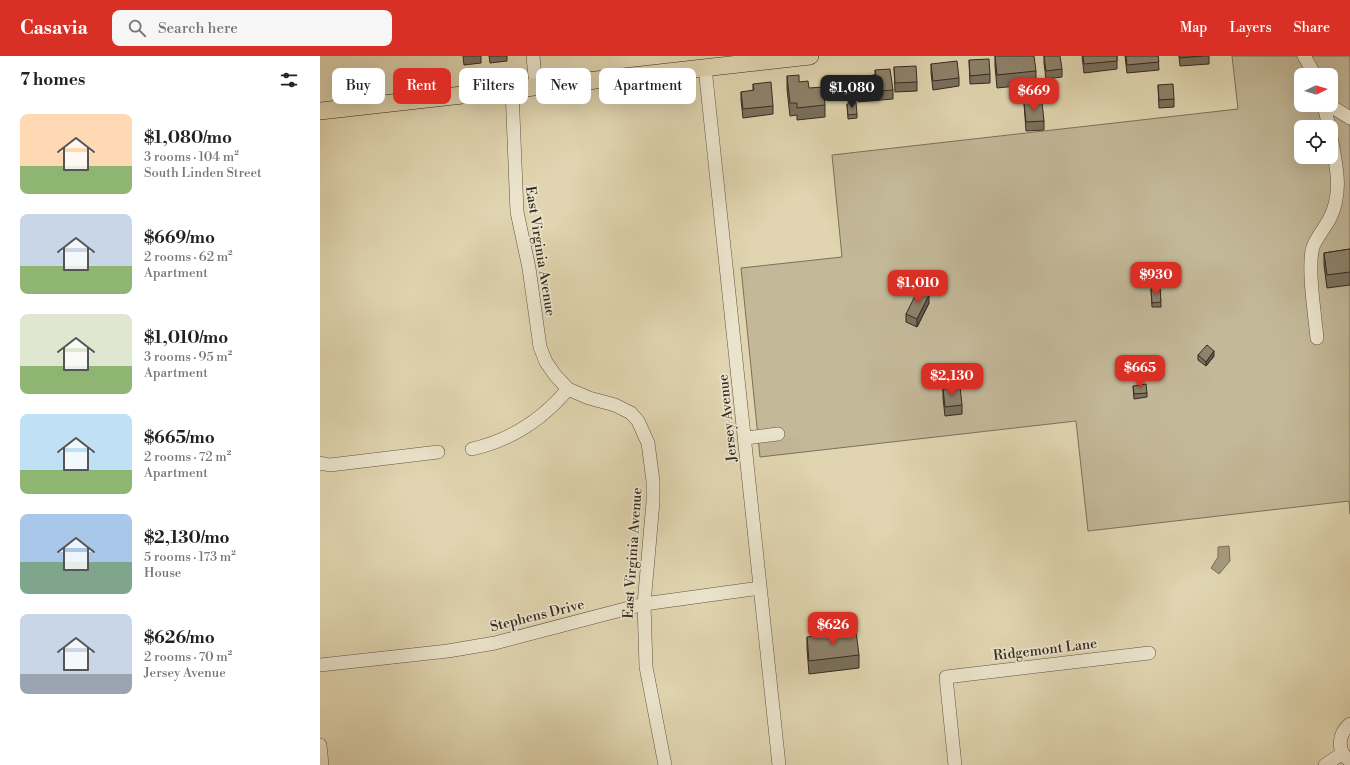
<!DOCTYPE html>
<meta charset="utf-8">
<style>
body{margin:0;font-family:"Libre Bodoni",serif;background:#f6f6f6;color:#202124;height:100vh;display:flex;flex-direction:column;font-size:15px;white-space:nowrap}
*{box-sizing:border-box;margin:0}
p{font-size:13px;color:#757577}
.icon{flex:none;width:22px;height:22px;fill:none;stroke:currentColor;stroke-width:2;stroke-linecap:round;stroke-linejoin:round}
.map{position:relative;flex:1;overflow:hidden}
.drawer{display:flex;flex-direction:column;background:#fff;width:320px}
.drawer>*{flex:none}
.top-card{position:absolute;left:12px;top:12px;width:380px;height:36px;display:flex;gap:8px}
.needle{width:26px;rotate:85deg}
.fabs{position:absolute;left:974px;top:12px;display:grid;gap:8px}
.fabs a{display:grid;place-items:center;width:44px;height:44px;border-radius:8px;background:#fff;box-shadow:0 4px 16px #0002;font-size:20px}
.price{position:absolute;translate:-50% -34px;padding:0 9px;border-radius:8px;background:#d93025;color:#fff;font-size:13px;line-height:26px;filter:drop-shadow(0 1px 2px #0008)}
.price::after{content:'';position:absolute;left:50%;top:24px;width:12px;height:9px;margin-left:-6px;background:inherit;clip-path:polygon(0 0,100% 0,50% 100%)}
.price.current{background:#222;color:#fff}
ul{padding:0;list-style:none}
li{display:flex;align-items:center;gap:12px;height:100px;padding:0 20px}
li span{display:grid;place-items:center;flex:none;width:112px;height:80px;border-radius:8px;color:#555}
li>.icon{margin-inline-start:auto}
span .icon{width:48px;height:48px;fill:#fffc;stroke-width:1}
li b{font-size:17px}
h2{display:flex;justify-content:space-between;align-items:center;height:48px;padding:0 20px;font-size:17px}
.chip{padding:0 14px;border-radius:8px;background:#fff;box-shadow:0 4px 16px #0002;font-size:14px;line-height:36px}
.chip.current{background:#d93025;color:#fff}
header{display:flex;align-items:center;gap:24px;box-sizing:border-box;height:56px;padding:0 20px;background:#d93025;color:#fff}
header strong{font-size:19px}
nav{display:flex;gap:22px;margin-inline-start:auto;font-size:14px}
.search{width:280px;height:36px;background:#f6f6f6;display:flex;align-items:center;gap:10px;box-sizing:border-box;padding:0 14px;border-radius:8px;color:#757577;font-size:15px}
main{display:flex;flex:1;min-height:0}
.map>svg:first-child{display:block}
.green{fill:#c3b898;stroke:#7c705c;fill-rule:evenodd}
.water{fill:#a69b7f;stroke:#786d59}
.lines{fill:none;stroke-linecap:round;stroke-linejoin:round}
.minor-casing{stroke:#5f5445;stroke-width:14}
.major-casing{stroke:#342921;stroke-width:18}
.minor{stroke:#ebe4cc;stroke-width:13}
.major{stroke:#e0d5b0;stroke-width:17}
.wall{fill:#79705c;stroke:#342921}
.shaded-wall{fill:#635b4b;stroke:#342921}
.building{fill:#8d826b;stroke:#342921}
.labels{text-anchor:middle;stroke-width:3.5;stroke-linejoin:round;paint-order:stroke}
.street-label{font-size:14px;fill:#342921;stroke:#ebe4cc}
</style>
<header>
<strong>Casavia</strong>
<div class="search"><svg class="icon" aria-label="search" viewBox="0 0 24 24"><circle cx="10" cy="10" r="6"/><path d="M15 15l6 6"/></svg>Search here</div>
<nav><a>Map</a><a>Layers</a><a>Share</a></nav>
</header>
<main>
<section class="drawer">
<h2>7 homes<svg class="icon" aria-label="filters" viewBox="0 0 24 24"><path d="M4 7h16M4 17h16"/><circle cx="9" cy="7" r="2"/><circle cx="15" cy="17" r="2"/></svg></h2>
<ul>
<li><span style="background:linear-gradient(#ffd9b3 65%,#8fb573 0)"><svg class="icon" aria-label="home" viewBox="0 0 24 24"><path d="M3 11l9-7 9 7M6 9v11h12V9"/></svg></span><div><b>$1,080/mo</b><p>3 rooms · 104 m²</p><p>South Linden Street</p></div></li>
<li><span style="background:linear-gradient(#c9d6e8 65%,#8fb573 0)"><svg class="icon" aria-label="home" viewBox="0 0 24 24"><path d="M3 11l9-7 9 7M6 9v11h12V9"/></svg></span><div><b>$669/mo</b><p>2 rooms · 62 m²</p><p>Apartment</p></div></li>
<li><span style="background:linear-gradient(#dfe7d0 65%,#8fb573 0)"><svg class="icon" aria-label="home" viewBox="0 0 24 24"><path d="M3 11l9-7 9 7M6 9v11h12V9"/></svg></span><div><b>$1,010/mo</b><p>3 rooms · 95 m²</p><p>Apartment</p></div></li>
<li><span style="background:linear-gradient(#bfe0f5 70%,#8fb573 0)"><svg class="icon" aria-label="home" viewBox="0 0 24 24"><path d="M3 11l9-7 9 7M6 9v11h12V9"/></svg></span><div><b>$665/mo</b><p>2 rooms · 72 m²</p><p>Apartment</p></div></li>
<li><span style="background:linear-gradient(#a9c7e8 60%,#7fa58c 0)"><svg class="icon" aria-label="home" viewBox="0 0 24 24"><path d="M3 11l9-7 9 7M6 9v11h12V9"/></svg></span><div><b>$2,130/mo</b><p>5 rooms · 173 m²</p><p>House</p></div></li>
<li><span style="background:linear-gradient(#c9d6e8 75%,#9aa5b1 0)"><svg class="icon" aria-label="home" viewBox="0 0 24 24"><path d="M3 11l9-7 9 7M6 9v11h12V9"/></svg></span><div><b>$626/mo</b><p>2 rooms · 70 m²</p><p>Jersey Avenue</p></div></li>
</ul>
</section>
<div class="map">
<svg width="1030" height="709" viewBox="0 0 1030 709">
<rect width="100%" height="100%" fill="#e0d5b0"/>
<filter id="stains"><feTurbulence type="fractalNoise" baseFrequency=".005" numOctaves="4"/><feColorMatrix values="0 0 0 0 .2 0 0 0 0 .09 0 0 0 0 .02 0 0 0 .5 -.17"/></filter>
<radialGradient id="worn" r=".72"><stop offset=".6" stop-color="#630" stop-opacity="0"/><stop offset="1" stop-color="#630" stop-opacity=".3"/></radialGradient>
<path class="green" d="M912,0H1030V458L1029,445L768,475L756,365L440,401L421,212L522,201L512,99L918,53ZM981,19H1011V49H981ZM981,71H1011V101H981Z"/>
<path class="water" d="M909,490L910,505L899,518L891,512L898,501V491Z"/>
<g class="lines">
<g class="minor-casing">
<path id="minor" d="M213,0L216,31
M984,0L995,19
M385,12L459,709
M192,34L197,156L209,212L220,291L226,306L235,319L248,333L269,342L295,349L311,357L318,365L328,387L333,425V446L324,548L326,611L345,709
M1004,49L1009,71
M1009,49L1030,62
M997,282C995,260 987,210 993,191C995,184 1006,170 1010,162C1023,136 1016,108 1011,81
M426,382L458,378
M152,393C192,384 222,364 248,333
M0,407L10,409L118,396
M0,609L128,595L175,587L324,548L440,532
M1030,668C1018,678 1016,695 1030,705
M0,689L2,709
M635,709L626,621L829,597
M1005,709L1023,697"/>
</g>
<g class="major-casing">
<path id="major" d="M0,55L490,0"/>
</g>
<use href="#minor" class="minor"/>
<use href="#major" class="major"/>
</g>
<path class="wall" d="M143,0H161V7L144,9Z
M169,0H187V5L170,7Z
M675,0L716,15V28L677,32L675,10Z
M724,0L742,13V21L726,23L724,7Z
M762,0H797V13L764,17Z
M805,0H838L839,14L807,17Z
M859,0H889V8L860,10Z
M649,4L670,18V27L650,28Z
M611,8L639,22V30L613,34L611,17Z
M574,11L597,26V35L575,36Z
M555,14L573,34V43L538,46L536,30V21L555,19Z
M467,20L479,26L489,32L505,49V61L477,64V59L470,60L467,33Z
M507,21L532,33V42L508,43Z
M433,28L453,50V58L423,62L421,44V36L433,35Z
M838,29L854,43V51L839,52Z
M704,47L724,65V74L706,75Z
M527,48L537,58V62L528,63Z
M1030,193V229L1007,232L1004,209V197Z
M831,233H840L841,251H832Z
M609,247L597,271L586,266V258Z
M878,299L894,300L886,310L878,304Z
M813,330L827,337V341L814,343Z
M623,333L642,349V358L625,360L623,342Z
M487,581L539,599V612L489,618L487,593Z"/>
<path class="shaded-wall" d="M609,239V247L597,271V263Z
M894,295V300L886,310V306Z"/>
<path class="building" d="M675,0H714L716,15L677,19Z
M724,0H740L742,13L726,15Z
M763,0H797V5L764,8Z
M806,0H838L839,6L807,9Z
M859,0H882L860,2Z
M669,3L670,18L650,20L649,4Z
M637,5L639,22L613,25L611,8Z
M596,10L597,26L575,27L574,11Z
M570,13L573,34L538,37L536,21L556,19L555,14Z
M479,19V26L488,25L489,32L503,31L505,49L477,52V47H470L467,20Z
M532,20V33L508,35L507,21Z
M451,26L453,50L423,53L421,36L434,34L433,28Z
M853,28L854,43L839,44L838,29Z
M536,46L537,58L528,59L527,48Z
M722,46L724,65L706,66L704,47Z
M1030,193V216L1007,219L1004,197Z
M831,233H840L841,246L832,247Z
M598,234L609,239L597,263L586,258Z
M887,289L894,295L886,306L878,299Z
M826,328L827,337L814,338L813,330Z
M640,331L642,349L625,351L623,333Z
M536,575L539,599L489,605L487,581Z"/>
<g class="labels">
<g class="street-label">
<text transform="translate(221 195) rotate(81)" y="5">East Virginia Avenue</text>
<text transform="translate(407 362) rotate(-96)" y="5">Jersey Avenue</text>
<text transform="translate(312 497) rotate(-86)" y="5">East Virginia Avenue</text>
<text transform="translate(217 559) rotate(-14)" y="5">Stephens Drive</text>
<text transform="translate(725 593) rotate(-7)" y="5">Ridgemont Lane</text>
</g>
</g>
<rect width="100%" height="100%" filter="url(#stains)"/>
<rect width="100%" height="100%" fill="url(#worn)"/>
</svg>
<div class="fabs">
<a><svg class="needle" viewBox="-14 -14 28 28"><path d="M0-13l5 13h-10z" fill="#e53935"/><path d="M0 13l5-13h-10z" fill="#757577"/></svg></a>
<a><svg class="icon" aria-label="locate" viewBox="0 0 24 24"><circle cx="12" cy="12" r="6"/><path d="M12 2v4M12 18v4M2 12h4M18 12h4"/></svg></a>
</div>
<b class="price current" style="left:532px;top:53px">$1,080</b>
<b class="price" style="left:714px;top:56px">$669</b>
<b class="price" style="left:836px;top:240px">$930</b>
<b class="price" style="left:598px;top:248px">$1,010</b>
<b class="price" style="left:820px;top:333px">$665</b>
<b class="price" style="left:632px;top:341px">$2,130</b>
<b class="price" style="left:513px;top:590px">$626</b>
<div class="top-card">
<a class="chip">Buy</a>
<a class="chip current">Rent</a>
<a class="chip">Filters</a>
<a class="chip">New</a>
<a class="chip">Apartment</a>
</div>
</div>
</main>
